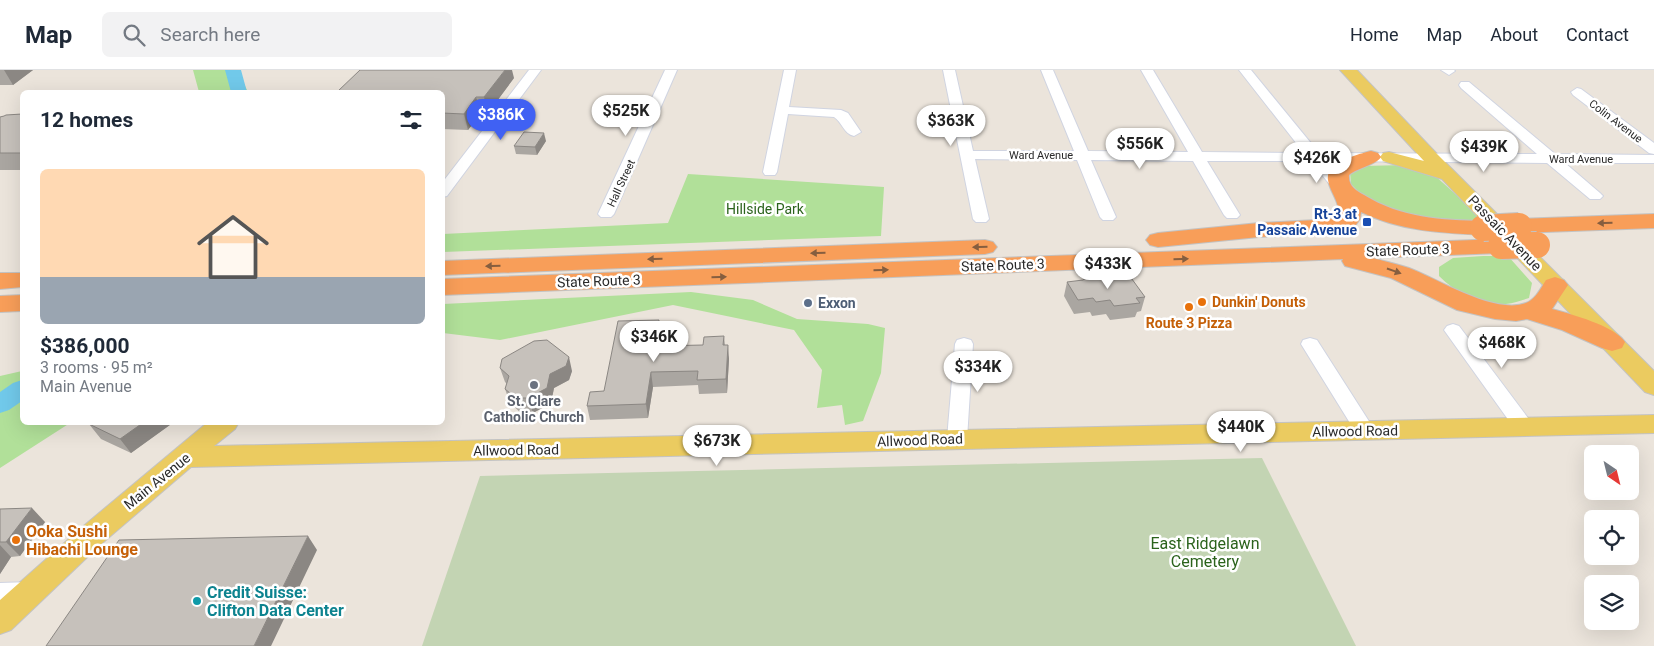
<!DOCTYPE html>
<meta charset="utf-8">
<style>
body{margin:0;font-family:Roboto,sans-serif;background:#f2f2f3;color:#1f2937;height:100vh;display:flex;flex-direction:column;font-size:19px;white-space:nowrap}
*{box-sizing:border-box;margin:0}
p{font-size:16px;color:#747a83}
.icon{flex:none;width:28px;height:28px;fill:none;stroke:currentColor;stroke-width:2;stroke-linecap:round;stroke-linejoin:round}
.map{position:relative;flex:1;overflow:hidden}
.side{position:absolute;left:20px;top:20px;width:425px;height:335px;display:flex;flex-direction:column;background:#fff;border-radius:8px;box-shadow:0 5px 20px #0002}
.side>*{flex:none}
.needle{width:32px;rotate:145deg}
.tools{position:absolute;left:1584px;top:375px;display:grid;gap:10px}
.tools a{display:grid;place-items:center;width:55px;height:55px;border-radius:8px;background:#fff;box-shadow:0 5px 20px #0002;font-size:25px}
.price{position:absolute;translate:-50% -42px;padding:0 11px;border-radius:18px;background:#fff;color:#222;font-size:16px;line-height:32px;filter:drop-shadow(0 1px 2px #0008)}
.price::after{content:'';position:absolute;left:50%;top:30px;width:15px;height:11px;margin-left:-8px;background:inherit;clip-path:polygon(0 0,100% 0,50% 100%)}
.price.on{background:#4061f3;color:#fff}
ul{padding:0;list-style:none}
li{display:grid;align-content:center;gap:10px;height:265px;padding:0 20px}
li+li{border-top:1px solid #e0e1e3}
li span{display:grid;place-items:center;height:155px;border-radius:8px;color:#555}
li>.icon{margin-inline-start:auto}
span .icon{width:90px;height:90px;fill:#fffc;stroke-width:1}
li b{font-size:21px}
h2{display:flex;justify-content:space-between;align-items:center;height:60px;padding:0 20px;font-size:21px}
header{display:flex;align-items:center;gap:30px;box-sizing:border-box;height:70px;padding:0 25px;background:#fff;border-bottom:1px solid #e0e1e3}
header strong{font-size:24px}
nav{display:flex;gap:28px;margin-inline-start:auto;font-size:18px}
.search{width:350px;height:45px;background:#f2f2f3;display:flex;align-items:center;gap:12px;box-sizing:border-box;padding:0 18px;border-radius:8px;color:#747a83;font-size:19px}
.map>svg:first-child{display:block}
.green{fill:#b1e099}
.cemetery{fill:#c3d4b3}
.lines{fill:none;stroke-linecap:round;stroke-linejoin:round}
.river{fill:#71c9ea;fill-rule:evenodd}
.minor-casing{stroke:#d0d4e1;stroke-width:2}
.major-casing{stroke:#c3c3c3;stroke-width:2}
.highway-casing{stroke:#c3c3c3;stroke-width:2}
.minor{fill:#fff;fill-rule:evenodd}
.major{fill:#ebcb60;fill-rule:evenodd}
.highway{fill:#f89e59;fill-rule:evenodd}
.highway-bridge-casing{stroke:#c3c3c3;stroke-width:28;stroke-linecap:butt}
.highway-bridge{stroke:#f89e59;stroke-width:26}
.wall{fill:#aaa6a1}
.shaded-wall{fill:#8b8783}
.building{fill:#c6c1bb;stroke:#8b8783}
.oneway{fill:#865e3f}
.transit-dot{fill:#1a4fb4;stroke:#fff;stroke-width:2}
.food-dot{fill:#e8710a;stroke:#fff;stroke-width:2}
.service-dot{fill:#5c6f8a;stroke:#fff;stroke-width:2}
.worship-dot{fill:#6b7280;stroke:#fff;stroke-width:2}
.culture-dot{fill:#0f9aa8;stroke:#fff;stroke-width:2}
.labels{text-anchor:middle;stroke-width:5;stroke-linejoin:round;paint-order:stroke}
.far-street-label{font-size:11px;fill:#292929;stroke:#fff}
.park-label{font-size:14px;fill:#2b631c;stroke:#fff}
.transit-label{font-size:14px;font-weight:bold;fill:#164399;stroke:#fff;text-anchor:end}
.street-label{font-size:14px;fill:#292929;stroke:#fff}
.food-label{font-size:14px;font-weight:bold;fill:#c56008;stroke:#fff;text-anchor:start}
.service-label{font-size:14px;font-weight:bold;fill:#4e5e75;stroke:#fff;text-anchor:start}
.worship-label{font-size:14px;font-weight:bold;fill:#5b616d;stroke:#fff}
.near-food-label{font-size:16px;font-weight:bold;fill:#c56008;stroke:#fff;text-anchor:start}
.near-park-label{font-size:16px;fill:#2b631c;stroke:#fff}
.near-culture-label{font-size:16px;font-weight:bold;fill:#0d838f;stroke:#fff;text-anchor:start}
</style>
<header>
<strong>Map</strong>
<div class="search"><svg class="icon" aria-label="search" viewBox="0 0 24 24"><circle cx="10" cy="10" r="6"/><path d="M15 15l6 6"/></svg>Search here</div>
<nav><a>Home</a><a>Map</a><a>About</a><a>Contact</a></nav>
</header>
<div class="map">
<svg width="1654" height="576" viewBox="0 0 1654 576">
<rect width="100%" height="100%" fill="#ebe4db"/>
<path class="green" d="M193,0H237L248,22H199Z
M1406,95L1432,103L1482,148L1467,152L1393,146L1365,129L1351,114L1350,102L1362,96Z
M688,104L884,117L881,166L443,182V164L668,153Z
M1483,186H1508L1532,213L1529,228C1522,230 1514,233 1506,234C1482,237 1456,223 1439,206V197L1453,188Z
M691,222L753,230L797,249L868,254L885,258L881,303L863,351L845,355L842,335L817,338L822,300L794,260L673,235L500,270L443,263V234Z
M22,301V352L70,353L0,398V306Z"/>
<path class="cemetery" d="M1262,388L1356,576H422L480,406Z"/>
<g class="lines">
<path class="river" d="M225,0H241L247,22H231Z
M22,310V331L9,340L0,343V322L13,313Z"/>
<g class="minor-casing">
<path id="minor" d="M529,0H541L447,126L442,127V113Z
M665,0H677L614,144L611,147H601L598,144Z
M784,0H796L789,37L841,40L848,43L861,62L854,66C844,64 842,52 834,47L788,44L777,102L775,105H765L763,102Z
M943,0H955L973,81H1074L1041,0H1053L1088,81L1188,82L1141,0H1153L1202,82L1304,83L1239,0H1251L1319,83L1537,84L1461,18L1459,15L1461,12H1469L1555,84L1654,85V93H1565L1600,123L1603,126L1600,129H1590L1547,93L1326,91L1350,122L1348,125H1338L1311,91H1207L1240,145L1237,148H1227L1224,145L1193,91L1091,90L1116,147L1113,150H1103L1100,147L1077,90L975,89L989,149L986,152H976L973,149Z
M1441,0H1454L1455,1L1449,5Z
M1577,18L1581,19L1654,73V84L1649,83L1573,25L1571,22Z
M1453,254L1459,256L1531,352L1534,357L1531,362L1524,364L1517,362L1444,260L1447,256Z
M964,268L971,270L973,274L967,369L964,374L957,377L950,374L947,369L955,274L957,270Z
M1310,268L1317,270L1372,356L1375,361L1372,366L1365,368L1358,366L1301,274L1303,270Z
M30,512L39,515L42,522L39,529L30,532L0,533V513Z"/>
</g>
<g class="major-casing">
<path id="major" d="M1340,0H1357L1437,84L1654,301V325L1645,322L1442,109L1383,91L1380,87L1383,83L1389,82L1424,91Z
M1654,345V363L191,397L100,475L11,560L0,564V530L80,459L208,352H239L235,359L214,376Z"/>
</g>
<g class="highway-casing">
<path id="highway" d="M1371,81L1378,83L1381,87C1376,95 1359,97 1349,105C1348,116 1356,121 1364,125C1401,148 1441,150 1483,151L1491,153L1495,158L1491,163L1483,165C1441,163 1400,161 1361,142L1360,149L1355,156L1336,163L1259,167L1158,177L1150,175L1146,170L1150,165L1158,163L1259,153L1335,149L1338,147C1341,132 1330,123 1328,110C1325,92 1359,84 1371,81Z
M1654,144V158L1519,163L1511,161L1507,156L1511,151L1519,149Z
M1501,169L1509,171L1513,176L1509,181L1501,183L1372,188C1384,191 1397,194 1409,198C1438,209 1495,245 1526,233C1536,229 1541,218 1546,210L1555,207L1564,210L1568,215L1552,239C1571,244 1615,256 1625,272L1622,278L1612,281L1602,278L1562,260L1527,249L1516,251L1495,249L1457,240L1391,208L1345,196L1342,191L1343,189L442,225V209Z
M985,170L993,172L997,177L993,182L985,184L442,205V191Z
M0,203H22V217L0,219Z
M22,225V241L0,242V226Z"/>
</g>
<use href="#minor" class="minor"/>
<use href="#major" class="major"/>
<use href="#highway" class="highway"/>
<g class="highway-bridge-casing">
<path id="highway-bridge" d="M1483,158L1519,156
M1501,176L1537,175"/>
</g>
<use href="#highway-bridge" class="highway-bridge"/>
</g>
<path class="wall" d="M0,0H33L13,15H0Z
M514,8L488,43H481L468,60L442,59V22Z
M22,44V100H0V47Z
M546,71L537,85L516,84L514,76Z
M1067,212L1145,227L1141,241L1137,242L1135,247L1110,250L1106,244L1092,246L1090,242L1074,244L1064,226Z
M661,264L659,276L703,275L724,266L725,275L729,289L727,323L699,324L698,315L653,317L648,348L590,350L587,336L604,321Z
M500,298L572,301L569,310L554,318L551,333L533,343H521L510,333L505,319L507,314L505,312Z
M92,352H174L131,383L101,369L89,354Z
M0,439L45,452L20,486L11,487L0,504Z"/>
<path class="shaded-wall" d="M4,0H33L13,15Z
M505,0H512L514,8L488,43L484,27Z
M476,27L481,43L468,60L464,44Z
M544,63L546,71L537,85L535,77Z
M659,250L661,264L657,290L655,276Z
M728,275L729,289L727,323L726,309Z
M569,287L572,301L569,310L554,318L551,333L533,343L528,328L550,304Z
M651,302L653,317L648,348L646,334Z
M144,352H174L131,383L120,369Z
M32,438L45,452L20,486L6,472Z
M308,466L317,480L271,576H254Z
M0,475L11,487L0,504Z"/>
<path class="building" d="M360,0H505L484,27H476L464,44L442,43V22H337Z
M22,44V83H0V47L4,46L6,45Z
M524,62L544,63L535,77L514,76Z
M1129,205L1145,227L1136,228L1140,233L1114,236L1110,230L1096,232L1093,228L1078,230L1067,212L1083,210L1089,206L1096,209Z
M659,250L655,276L703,275L704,267L724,266L723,275H728L726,309L697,310L698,301L651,302L646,334L587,336L590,322L604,321L618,251Z
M547,270L569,287L566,296L550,304L547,318L528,328H516L505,319L509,306L500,298L502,289L534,271Z
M92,352H144L120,369L89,354Z
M32,438L6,472H0V439Z
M308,466L254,576H46L119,470Z"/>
<defs><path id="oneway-solid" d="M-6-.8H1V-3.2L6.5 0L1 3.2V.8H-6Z" transform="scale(1.25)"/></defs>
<g class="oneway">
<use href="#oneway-solid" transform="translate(1605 153) rotate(178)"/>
<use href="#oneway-solid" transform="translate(980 177) rotate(178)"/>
<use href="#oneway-solid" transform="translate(818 183) rotate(178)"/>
<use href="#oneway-solid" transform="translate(655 189) rotate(178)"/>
<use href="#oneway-solid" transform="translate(1181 189) rotate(-2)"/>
<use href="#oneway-solid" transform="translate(493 196) rotate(178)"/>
<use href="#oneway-solid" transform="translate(881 200) rotate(-2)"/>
<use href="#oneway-solid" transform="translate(1394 201) rotate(19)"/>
<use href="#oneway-solid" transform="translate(719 207) rotate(-2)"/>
</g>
<rect class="transit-dot" x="1362" y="147" width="10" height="10" rx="2.5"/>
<g class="food-dot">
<circle cx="1202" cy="232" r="5"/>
<circle cx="1189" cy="237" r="5"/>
<circle cx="16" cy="470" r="5"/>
</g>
<circle class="service-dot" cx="808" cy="233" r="5"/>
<circle class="worship-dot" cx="534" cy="315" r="5"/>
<circle class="culture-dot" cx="197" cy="531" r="5"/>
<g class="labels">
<g class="far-street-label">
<text transform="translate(1616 51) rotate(37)" y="4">Colin Avenue</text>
<text x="1041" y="89">Ward Avenue</text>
<text x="1581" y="93">Ward Avenue</text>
<text transform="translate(621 113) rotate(-65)" y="4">Hall Street</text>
</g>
<g class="park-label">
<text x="765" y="144">Hillside Park</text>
</g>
<g class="transit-label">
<text x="1357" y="149">Rt-3 at<tspan x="1357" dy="16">Passaic Avenue</tspan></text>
</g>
<g class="street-label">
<text transform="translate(1505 163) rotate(46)" y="5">Passaic Avenue</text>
<text transform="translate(1408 180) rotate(-2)" y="5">State Route 3</text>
<text transform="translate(1003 195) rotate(-2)" y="5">State Route 3</text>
<text transform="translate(599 211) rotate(-2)" y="5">State Route 3</text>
<text transform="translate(1355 361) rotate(-1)" y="5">Allwood Road</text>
<text transform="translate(920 370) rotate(-2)" y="5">Allwood Road</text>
<text transform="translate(516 380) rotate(-1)" y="5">Allwood Road</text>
<text transform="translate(157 411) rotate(-39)" y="5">Main Avenue</text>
</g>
<g class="food-label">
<text x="1212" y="237">Dunkin' Donuts</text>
<text x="1189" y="258" text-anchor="middle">Route 3 Pizza</text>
</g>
<g class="service-label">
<text x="818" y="238">Exxon</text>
</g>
<g class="worship-label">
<text x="534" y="336">St. Clare<tspan x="534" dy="16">Catholic Church</tspan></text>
</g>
<g class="near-food-label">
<text x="26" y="467">Ooka Sushi<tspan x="26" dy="18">Hibachi Lounge</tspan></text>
</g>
<g class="near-park-label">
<text x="1205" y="479">East Ridgelawn<tspan x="1205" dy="18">Cemetery</tspan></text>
</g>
<g class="near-culture-label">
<text x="207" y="528">Credit Suisse:<tspan x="207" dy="18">Clifton Data Center</tspan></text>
</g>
</g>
</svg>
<div class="tools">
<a><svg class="needle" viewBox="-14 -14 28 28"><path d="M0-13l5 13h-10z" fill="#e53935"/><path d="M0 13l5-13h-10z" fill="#747a83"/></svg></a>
<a><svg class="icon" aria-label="locate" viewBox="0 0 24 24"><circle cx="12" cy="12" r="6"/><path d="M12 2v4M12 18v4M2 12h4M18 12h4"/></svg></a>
<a><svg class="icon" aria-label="layers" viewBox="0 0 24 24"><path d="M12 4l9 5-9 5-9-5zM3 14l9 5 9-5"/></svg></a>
</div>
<b class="price" style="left:626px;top:67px">$525K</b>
<b class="price on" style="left:501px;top:71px">$386K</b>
<b class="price" style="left:951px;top:77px">$363K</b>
<b class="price" style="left:1140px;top:100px">$556K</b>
<b class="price" style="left:1484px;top:103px">$439K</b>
<b class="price" style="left:1317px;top:114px">$426K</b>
<b class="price" style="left:1108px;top:220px">$433K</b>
<b class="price" style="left:654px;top:293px">$346K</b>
<b class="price" style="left:1502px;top:299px">$468K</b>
<b class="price" style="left:978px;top:323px">$334K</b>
<b class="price" style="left:1241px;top:383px">$440K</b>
<b class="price" style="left:717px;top:397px">$673K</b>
<section class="side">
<h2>12 homes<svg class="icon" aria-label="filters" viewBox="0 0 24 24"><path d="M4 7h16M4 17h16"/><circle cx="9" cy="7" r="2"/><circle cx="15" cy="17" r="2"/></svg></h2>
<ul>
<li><span style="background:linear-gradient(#ffd9b3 70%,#9aa5b1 0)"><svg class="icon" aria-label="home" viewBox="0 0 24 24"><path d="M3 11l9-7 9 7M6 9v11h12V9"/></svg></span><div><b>$386,000</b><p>3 rooms · 95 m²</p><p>Main Avenue</p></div></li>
</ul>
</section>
</div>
